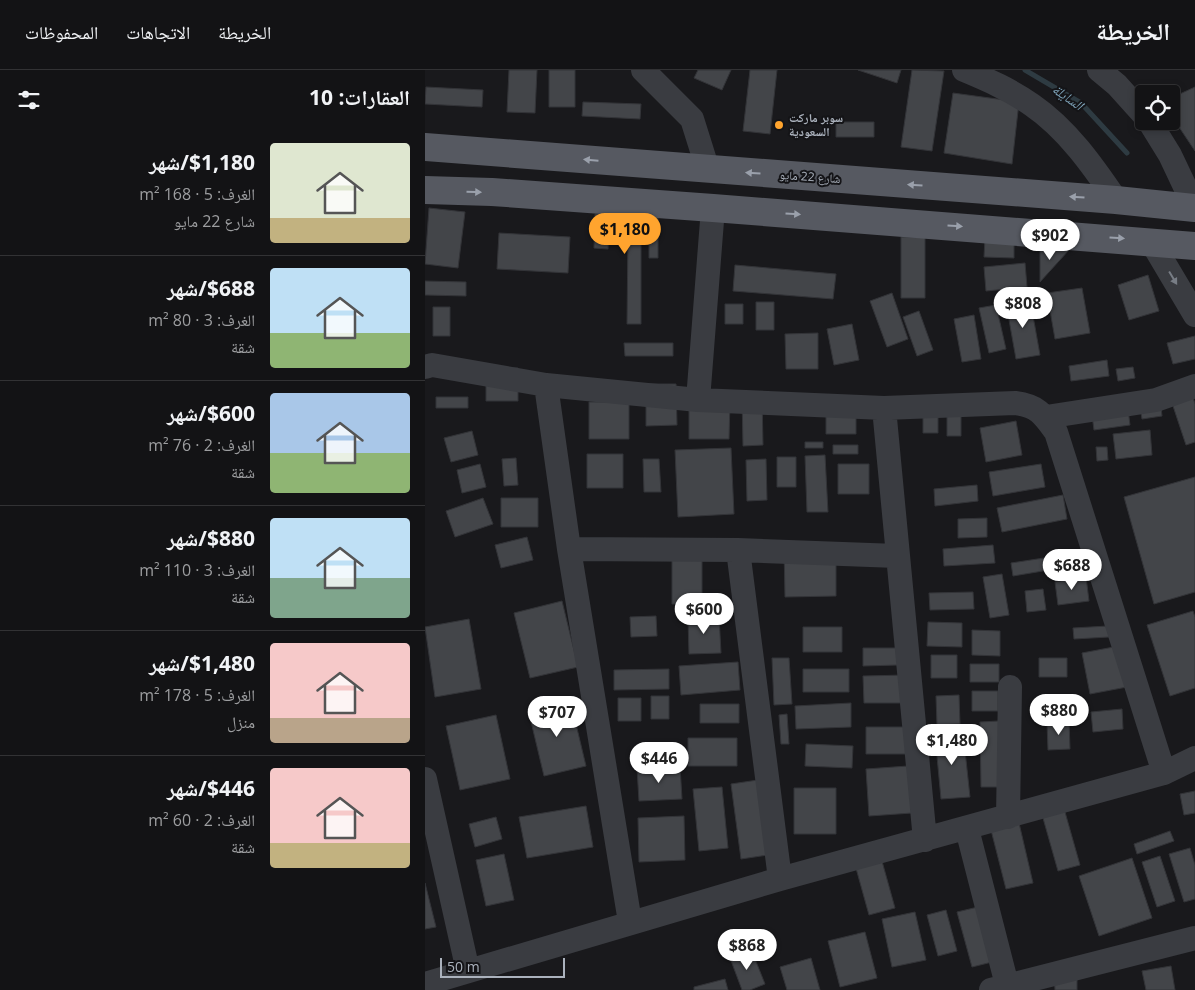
<!DOCTYPE html>
<html lang="ar">
<meta charset="utf-8">
<style>
body{margin:0;font-family:"Open Sans","Noto Naskh Arabic",sans-serif;background:#1c1c1e;color:#f1f3f6;direction:rtl;height:100vh;display:flex;flex-direction:column;font-size:19px;white-space:nowrap}
*{box-sizing:border-box;margin:0}
p{font-size:16px;color:#9d9ea0}
.icon{flex:none;width:28px;height:28px;fill:none;stroke:currentColor;stroke-width:2;stroke-linecap:round;stroke-linejoin:round}
.map{position:relative;flex:1;overflow:hidden;direction:ltr}
.sheet{display:flex;flex-direction:column;background:#131315;width:425px}
.sheet>*{flex:none}
.buttons{position:absolute;left:710px;top:15px;display:grid;gap:10px}
.buttons a{display:grid;place-items:center;width:45px;height:45px;border-radius:5px;background:#131315;box-shadow:0 2px 8px #0003,0 0 0 1px #323234;font-size:25px}
.scale{position:absolute;left:15px;bottom:12px;width:125px;box-sizing:border-box;padding-left:5px;border:2px solid #abb2bd;border-top:0;font-size:14px;line-height:18px;white-space:nowrap;color:#abb2bd;-webkit-text-stroke:4px #141417;paint-order:stroke}
.price{position:absolute;translate:-50% -42px;padding:0 11px;border-radius:18px;background:#fff;color:#222;font-size:16px;line-height:32px;filter:drop-shadow(0 1px 2px #0008)}
.price::after{content:'';position:absolute;left:50%;top:30px;width:15px;height:11px;margin-left:-8px;background:inherit;clip-path:polygon(0 0,100% 0,50% 100%)}
.price.selected{background:#ffa42e;color:#111}
ul{padding:0;list-style:none}
li{display:flex;align-items:center;gap:15px;height:125px;padding:0 15px}
li+li{border-top:1px solid #323234}
li span{display:grid;place-items:center;flex:none;width:140px;height:100px;border-radius:5px;color:#555}
li>.icon{margin-inline-start:auto}
span .icon{width:60px;height:60px;fill:#fffc;stroke-width:1}
li b{font-size:21px}
h2{display:flex;justify-content:space-between;align-items:center;height:60px;padding:0 15px;font-size:21px}
header{display:flex;align-items:center;gap:30px;box-sizing:border-box;height:70px;padding:0 25px;background:#131315;border-bottom:1px solid #323234}
header strong{font-size:24px}
nav{display:flex;gap:28px;margin-inline-start:auto;font-size:18px}
main{display:flex;flex:1;min-height:0}
.map>svg:first-child{display:block}
.lines{fill:none;stroke-linecap:round;stroke-linejoin:round}
.stream{stroke:#2e3b42;stroke-width:5}
.building{fill:#434549;stroke:#333438}
.minor{stroke:#3a3c41;stroke-width:24}
.major{stroke:#565961;stroke-width:28}
.oneway{fill:#9aa0ab}
.oneway2{fill:#787d85}
.poi-dot{fill:#ffa42e;stroke:#141417;stroke-width:2}
.labels{text-anchor:middle;stroke-width:4;stroke-linejoin:round;paint-order:stroke}
.poi-label{font-size:12px;font-weight:bold;fill:#abb2bd;stroke:#141417;text-anchor:start}
.street-label{font-size:12px;fill:#abb2bd;stroke:#141417}
.water-label{font-size:14px;font-style:italic;fill:#7fa4ba;stroke:#141417}
</style>
<header>
<strong>الخريطة</strong>
<nav><a>الخريطة</a><a>الاتجاهات</a><a>المحفوظات</a></nav>
</header>
<main>
<div class="map">
<svg width="770" height="920" viewBox="0 0 770 920">
<rect width="100%" height="100%" fill="#19191c"/>
<g class="lines">
<path class="stream" d="M600,0L656,33L702,83"/>
</g>
<path class="building" d="M84,0H112L110,43L82,42Z
M124,0H150V37H124Z
M273,0H306L297,20L269,8Z
M325,0H352L345,64L318,61Z
M433,0H476L472,13Z
M487,0L519,1L507,81L476,77Z
M1,17L58,20L57,37L0,34Z
M770,17V81L746,45V28Z
M528,23L594,32L587,94L519,83Z
M158,32L216,34L215,49L157,46Z
M411,52H449V67H411Z
M4,138L40,142L33,198L0,194Z
M170,144L216,145V254H202L203,163L184,161L183,179L169,178Z
M224,148H233V188H224Z
M74,163L145,167L143,203L72,199Z
M476,167H500V228H476Z
M560,167L589,168V188L559,187Z
M615,180H644L615,212Z
M600,193L602,217L561,221L559,197Z
M310,195L411,204L408,229L308,221Z
M723,205L734,241L704,250L693,215Z
M0,211L41,212V226L0,225Z
M657,218L665,263L630,269L622,223Z
M467,223L483,269L462,277L445,231Z
M605,229L615,285L591,289L581,233Z
M331,232H349V260H331Z
M300,234H318V254H300Z
M571,235L581,279L564,283L554,238Z
M8,237H25V266H8Z
M494,241L508,280L492,286L478,247Z
M549,245L556,289L537,292L529,249Z
M427,254L434,290L409,295L402,259Z
M393,263V299H361L360,264Z
M770,266V289L748,294L742,273Z
M199,273H248V286H200Z
M682,290L684,306L646,311L644,296Z
M708,297L710,308L693,311L691,299Z
M61,298H93V331H61Z
M763,311L770,334V372L761,375L742,318Z
M221,314H251L252,355L221,356Z
M734,320L737,346L717,349L713,323Z
M337,325L338,375L318,376L317,326Z
M11,327H43V338H11Z
M522,328H536V366H522Z
M264,329L305,330L304,369H264Z
M164,332H204V369H164Z
M702,332L705,355L669,360L666,337Z
M498,333H513V363H498Z
M401,336H431V364H401Z
M591,351L597,385L561,392L555,358Z
M725,360L727,385L691,389L688,364Z
M47,361L53,385L26,392L19,368Z
M380,372H398V378H380Z
M408,375H433V384H408Z
M671,377H682L683,390L672,391Z
M306,378L309,444L253,447L250,380Z
M162,384H198V418H162Z
M400,385L403,442H382L380,386Z
M352,387H371V417H352Z
M91,388L93,415L79,416L77,389Z
M218,389H234L236,422H219Z
M341,389L342,430L322,431L321,390Z
M55,394L61,417L37,423L32,400Z
M413,394H444V424H413Z
M616,394L620,417L568,426L564,402Z
M770,407V522L729,534L699,427Z
M552,415L553,431L510,436L509,419Z
M638,425L642,449L577,462L572,438Z
M58,428L68,454L30,467L21,441Z
M76,428H113V457H76Z
M562,448V467L533,468V449Z
M102,467L108,490L76,498L70,475Z
M568,475L570,493L519,496L518,479Z
M359,477H411V526L360,527Z
M652,483L654,495L588,506L586,493Z
M247,486H277V534H247Z
M577,504L584,545L565,548L558,507Z
M661,507L664,531L633,535L630,512Z
M618,519L621,540L602,542L600,521Z
M548,522L549,539L505,540L504,523Z
M137,531L153,597L105,608L89,543Z
M768,541L770,547V618L745,626L722,555Z
M231,546L232,566L206,567L205,547Z
M294,546L296,583L264,584L263,548Z
M44,549L56,619L10,627L0,557Z
M503,552L537,553V577L502,576Z
M683,556L684,567L649,569L648,558Z
M378,557H417V582H378Z
M547,560L575,561V586L547,585Z
M694,576L702,617L665,624L657,583Z
M438,578H472L473,595L438,596Z
M506,585H532V608H506Z
M347,588H364L367,634L349,635Z
M614,588H642V607H614Z
M313,592L315,620L256,625L254,596Z
M545,594H574V612H545Z
M244,599V619L189,620V600Z
M378,599H424V622H378Z
M481,605V633H439L438,606Z
M547,621H573V641H547Z
M534,625L535,654L512,655L511,626Z
M226,626H244V649H226Z
M193,628H216V651H193Z
M145,629L161,696L119,706L103,639Z
M426,633V657L371,659L370,636Z
M275,634H314V653H275Z
M697,639L698,659L668,662L666,642Z
M362,644L364,674H356L354,645Z
M71,645L85,709L35,720L21,656Z
M574,651L575,717H556L555,652Z
M644,651L645,679L623,680L622,652Z
M441,657H481V684H441Z
M538,662L545,727L516,729L510,665Z
M263,668H312V696H263Z
M381,674L428,676L427,698L380,696Z
M255,696L257,729L214,731L212,698Z
M483,696L487,743L444,746L441,699Z
M333,710L343,785L316,789L306,714Z
M297,717L303,778L274,781L268,719Z
M369,718H411V764H369Z
M770,721V743L759,745L755,724Z
M638,735L655,795L633,801L616,741Z
M161,736L168,777L102,788L94,747Z
M259,746L260,790L214,792L213,748Z
M71,747L77,769L50,777L44,754Z
M594,753L608,813L581,819L566,760Z
M745,761L749,771L712,784L709,774Z
M765,778L770,795V829L759,832L744,784Z
M79,784L89,830L61,836L51,790Z
M455,784L470,838L444,845L429,791Z
M735,786L750,831L732,837L717,792Z
M707,788L727,848L674,866L654,806Z
M0,813L11,857L0,859Z
M553,837L567,892L547,897L532,842Z
M521,840L532,881L513,886L502,845Z
M490,842L501,890L467,897L457,849Z
M440,862L452,908L415,917L403,871Z
M326,879L340,914L325,920H317L305,888Z
M386,888L395,920H362L355,897Z
M746,896L750,920H721L717,901Z
M652,904V920H630L629,905Z
M300,909L303,920H269V917Z"/>
<g class="lines">
<path class="minor" d="M218,0L267,49L283,100
M539,0C563,10 586,20 607,35C642,59 668,96 691,130
M674,0L692,15L719,45
M724,51L745,85L770,138
M726,171L770,245
M0,297L7,295L121,315L273,330L459,338L590,333C613,336 618,344 631,362L739,703
M121,315L144,479L205,852
M273,330L288,138
M459,338L500,770
M621,347L731,330L770,316
M144,479L313,480L472,486
M313,480L355,809
M0,709L43,901
M583,747L585,617
M542,759L582,915
M0,914L355,809L739,703L770,688
M566,920L770,868"/>
<path class="major" d="M0,77L691,130L770,138
M0,120L67,122L288,138L770,176"/>
</g>
<defs><path id="oneway-solid" d="M-6-.8H1V-3.2L6.5 0L1 3.2V.8H-6Z" transform="scale(1.25)"/></defs>
<g class="oneway">
<use href="#oneway-solid" transform="translate(166 90) rotate(-175)"/>
<use href="#oneway-solid" transform="translate(328 103) rotate(-176)"/>
<use href="#oneway-solid" transform="translate(490 115) rotate(-176)"/>
<use href="#oneway-solid" transform="translate(49 122) rotate(2)"/>
<use href="#oneway-solid" transform="translate(652 127) rotate(-176)"/>
<use href="#oneway-solid" transform="translate(368 144) rotate(4)"/>
<use href="#oneway-solid" transform="translate(530 156) rotate(4)"/>
<use href="#oneway-solid" transform="translate(692 168) rotate(4)"/>
</g>
<use class="oneway2" href="#oneway-solid" transform="translate(748 208) rotate(59)"/>
<circle class="poi-dot" cx="354" cy="55" r="5"/>
<g class="labels">
<g class="poi-label">
<text x="364" y="52">سوبر ماركت<tspan x="364" dy="14">السعودية</tspan></text>
</g>
<g class="street-label">
<text transform="translate(385 107) rotate(4)" y="4">شارع 22 مايو</text>
</g>
<g class="water-label">
<text transform="translate(643 27) rotate(35)" y="5">السايلة</text>
</g>
</g>
</svg>
<div class="buttons">
<a><svg class="icon" aria-label="locate" viewBox="0 0 24 24"><circle cx="12" cy="12" r="6"/><path d="M12 2v4M12 18v4M2 12h4M18 12h4"/></svg></a>
</div>
<div class="scale">50 m</div>
<b class="price selected" style="left:200px;top:185px">$1,180</b>
<b class="price" style="left:625px;top:191px">$902</b>
<b class="price" style="left:598px;top:259px">$808</b>
<b class="price" style="left:647px;top:521px">$688</b>
<b class="price" style="left:279px;top:565px">$600</b>
<b class="price" style="left:634px;top:666px">$880</b>
<b class="price" style="left:132px;top:668px">$707</b>
<b class="price" style="left:527px;top:696px">$1,480</b>
<b class="price" style="left:234px;top:714px">$446</b>
<b class="price" style="left:322px;top:901px">$868</b>
</div>
<section class="sheet">
<h2>العقارات: 10<svg class="icon" aria-label="filters" viewBox="0 0 24 24"><path d="M4 7h16M4 17h16"/><circle cx="9" cy="7" r="2"/><circle cx="15" cy="17" r="2"/></svg></h2>
<ul>
<li><span style="background:linear-gradient(#dfe7d0 75%,#c2b280 0)"><svg class="icon" aria-label="home" viewBox="0 0 24 24"><path d="M3 11l9-7 9 7M6 9v11h12V9"/></svg></span><div><b>$1,180/شهر</b><p>الغرف: 5 · 168 m²</p><p>شارع 22 مايو</p></div></li>
<li><span style="background:linear-gradient(#bfe0f5 65%,#8fb573 0)"><svg class="icon" aria-label="home" viewBox="0 0 24 24"><path d="M3 11l9-7 9 7M6 9v11h12V9"/></svg></span><div><b>$688/شهر</b><p>الغرف: 3 · 80 m²</p><p>شقة</p></div></li>
<li><span style="background:linear-gradient(#a9c7e8 60%,#8fb573 0)"><svg class="icon" aria-label="home" viewBox="0 0 24 24"><path d="M3 11l9-7 9 7M6 9v11h12V9"/></svg></span><div><b>$600/شهر</b><p>الغرف: 2 · 76 m²</p><p>شقة</p></div></li>
<li><span style="background:linear-gradient(#bfe0f5 60%,#7fa58c 0)"><svg class="icon" aria-label="home" viewBox="0 0 24 24"><path d="M3 11l9-7 9 7M6 9v11h12V9"/></svg></span><div><b>$880/شهر</b><p>الغرف: 3 · 110 m²</p><p>شقة</p></div></li>
<li><span style="background:linear-gradient(#f6c9c9 75%,#b9a48a 0)"><svg class="icon" aria-label="home" viewBox="0 0 24 24"><path d="M3 11l9-7 9 7M6 9v11h12V9"/></svg></span><div><b>$1,480/شهر</b><p>الغرف: 5 · 178 m²</p><p>منزل</p></div></li>
<li><span style="background:linear-gradient(#f6c9c9 75%,#c2b280 0)"><svg class="icon" aria-label="home" viewBox="0 0 24 24"><path d="M3 11l9-7 9 7M6 9v11h12V9"/></svg></span><div><b>$446/شهر</b><p>الغرف: 2 · 60 m²</p><p>شقة</p></div></li>
</ul>
</section>
</main>
